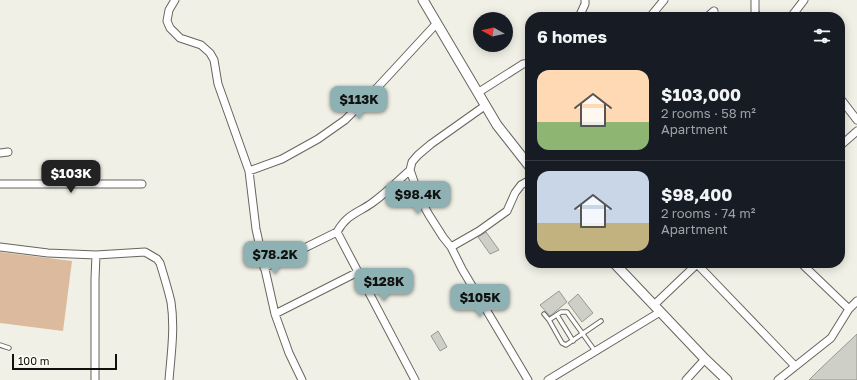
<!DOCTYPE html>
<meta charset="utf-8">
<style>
body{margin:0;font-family:"Golos Text",sans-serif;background:#242831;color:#f1f3f6;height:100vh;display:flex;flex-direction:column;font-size:15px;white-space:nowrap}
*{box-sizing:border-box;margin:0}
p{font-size:13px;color:#9ea1a6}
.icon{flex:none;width:22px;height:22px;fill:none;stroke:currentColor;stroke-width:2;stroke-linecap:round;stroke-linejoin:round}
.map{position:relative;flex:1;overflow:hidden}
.panel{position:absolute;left:525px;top:12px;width:320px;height:256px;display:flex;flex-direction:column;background:#171b24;border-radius:16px;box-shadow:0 2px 10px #0003}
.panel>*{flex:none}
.needle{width:26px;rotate:278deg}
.fabs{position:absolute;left:473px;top:12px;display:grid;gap:8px}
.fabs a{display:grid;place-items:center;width:40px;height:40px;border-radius:50%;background:#171b24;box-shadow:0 2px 10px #0003;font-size:20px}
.scale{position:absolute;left:12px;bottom:10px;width:105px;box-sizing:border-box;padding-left:4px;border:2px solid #11100d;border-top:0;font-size:11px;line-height:14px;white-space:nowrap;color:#11100d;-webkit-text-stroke:3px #fefdf4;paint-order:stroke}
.price{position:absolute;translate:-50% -34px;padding:0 9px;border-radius:8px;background:#8eb2b4;color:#111;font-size:13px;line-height:26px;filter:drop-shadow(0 1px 2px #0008)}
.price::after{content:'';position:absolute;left:50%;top:24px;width:12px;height:9px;margin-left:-6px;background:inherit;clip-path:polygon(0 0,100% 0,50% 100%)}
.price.current{background:#222;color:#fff}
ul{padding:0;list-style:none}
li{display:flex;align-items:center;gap:12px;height:100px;padding:0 12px}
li+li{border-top:1px solid #363941}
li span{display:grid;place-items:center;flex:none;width:112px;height:80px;border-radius:12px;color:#555}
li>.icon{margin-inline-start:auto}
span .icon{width:48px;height:48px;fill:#fffc;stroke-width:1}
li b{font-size:17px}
h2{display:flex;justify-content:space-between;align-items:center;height:48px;padding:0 12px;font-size:17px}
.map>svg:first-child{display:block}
.green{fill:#dbba9e}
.building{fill:#ced0c7;stroke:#979990}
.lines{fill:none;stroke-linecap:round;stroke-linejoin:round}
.service-casing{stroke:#67655e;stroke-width:5.5}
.minor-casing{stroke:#67655e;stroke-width:9}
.tertiary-casing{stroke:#67655e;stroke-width:11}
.service{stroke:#fff;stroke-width:3.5}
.minor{stroke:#fff;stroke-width:7}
.tertiary{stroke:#fff;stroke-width:9}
</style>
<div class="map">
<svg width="857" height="380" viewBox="0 0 857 380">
<rect width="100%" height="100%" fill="#f1f0e6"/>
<path class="green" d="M0,252L72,261L63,331L0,323Z"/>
<path class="building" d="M486,232L499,250L490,254L478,237Z
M559,291L567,302L550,316L540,305Z
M578,294L593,313L582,322L568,303Z
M438,331L447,347L440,351L431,336Z
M857,334V380H809L820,369Z"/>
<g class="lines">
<g class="service-casing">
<path id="service" d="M544,314L549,320L562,343L566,345L601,321
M557,315L573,341
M549,320L561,312H567L595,351
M0,345L9,348"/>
</g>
<g class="minor-casing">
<path id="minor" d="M175,0L169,10L167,21L170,28L180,38L201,45L210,53L214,60L218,84L249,171L256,229L275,314L289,353L302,380
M755,0V12L758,17
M579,17L585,4V0
M650,17L664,0
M707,17L714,11
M791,17L804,0
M479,92L523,64L530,63
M840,98L857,120
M840,146L857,131
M0,153L8,152
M410,170L420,199L429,215L443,237L451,247L462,269L528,380
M249,171L282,159L318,139L345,120L376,89L437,23
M0,184H142
M337,232L415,380
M0,247L48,253L96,255L145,252L157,259L160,263C164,276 168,289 171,302C175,328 171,355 169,380
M451,247L479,231L507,211L515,193L521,185L530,180
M696,263L795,366
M801,263L849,309
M264,268L337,232C347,214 358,213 372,203C386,193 398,181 410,170L412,162L418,155L431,144L486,105
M654,305L697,264
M275,314L358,272
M95,380V279L96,255
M548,380L660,312
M686,380L705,359
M778,380L831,338L849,309L857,301"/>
</g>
<g class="tertiary-casing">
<path id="tertiary" d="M423,0L497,125L530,167
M614,263L705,359L727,380"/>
</g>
<use href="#service" class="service"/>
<use href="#minor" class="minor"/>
<use href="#tertiary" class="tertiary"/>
</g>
</svg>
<div class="fabs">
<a><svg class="needle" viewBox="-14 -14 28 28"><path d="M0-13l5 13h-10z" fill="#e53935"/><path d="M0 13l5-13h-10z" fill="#9ea1a6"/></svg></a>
</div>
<div class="scale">100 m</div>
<b class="price" style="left:359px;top:120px">$113K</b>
<b class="price current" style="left:71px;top:194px">$103K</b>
<b class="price" style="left:418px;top:215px">$98.4K</b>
<b class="price" style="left:275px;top:275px">$78.2K</b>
<b class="price" style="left:384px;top:302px">$128K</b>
<b class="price" style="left:480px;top:318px">$105K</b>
<section class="panel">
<h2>6 homes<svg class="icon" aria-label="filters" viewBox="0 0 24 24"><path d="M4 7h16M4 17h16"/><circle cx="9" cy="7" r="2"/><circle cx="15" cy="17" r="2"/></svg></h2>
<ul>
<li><span style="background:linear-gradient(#ffd9b3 65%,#8fb573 0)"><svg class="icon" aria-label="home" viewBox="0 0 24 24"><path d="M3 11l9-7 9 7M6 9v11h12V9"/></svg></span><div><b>$103,000</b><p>2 rooms · 58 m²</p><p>Apartment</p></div></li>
<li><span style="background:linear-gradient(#c9d6e8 65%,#c2b280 0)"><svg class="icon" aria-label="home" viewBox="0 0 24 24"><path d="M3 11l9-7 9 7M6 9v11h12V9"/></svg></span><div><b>$98,400</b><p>2 rooms · 74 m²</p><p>Apartment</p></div></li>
</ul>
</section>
</div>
